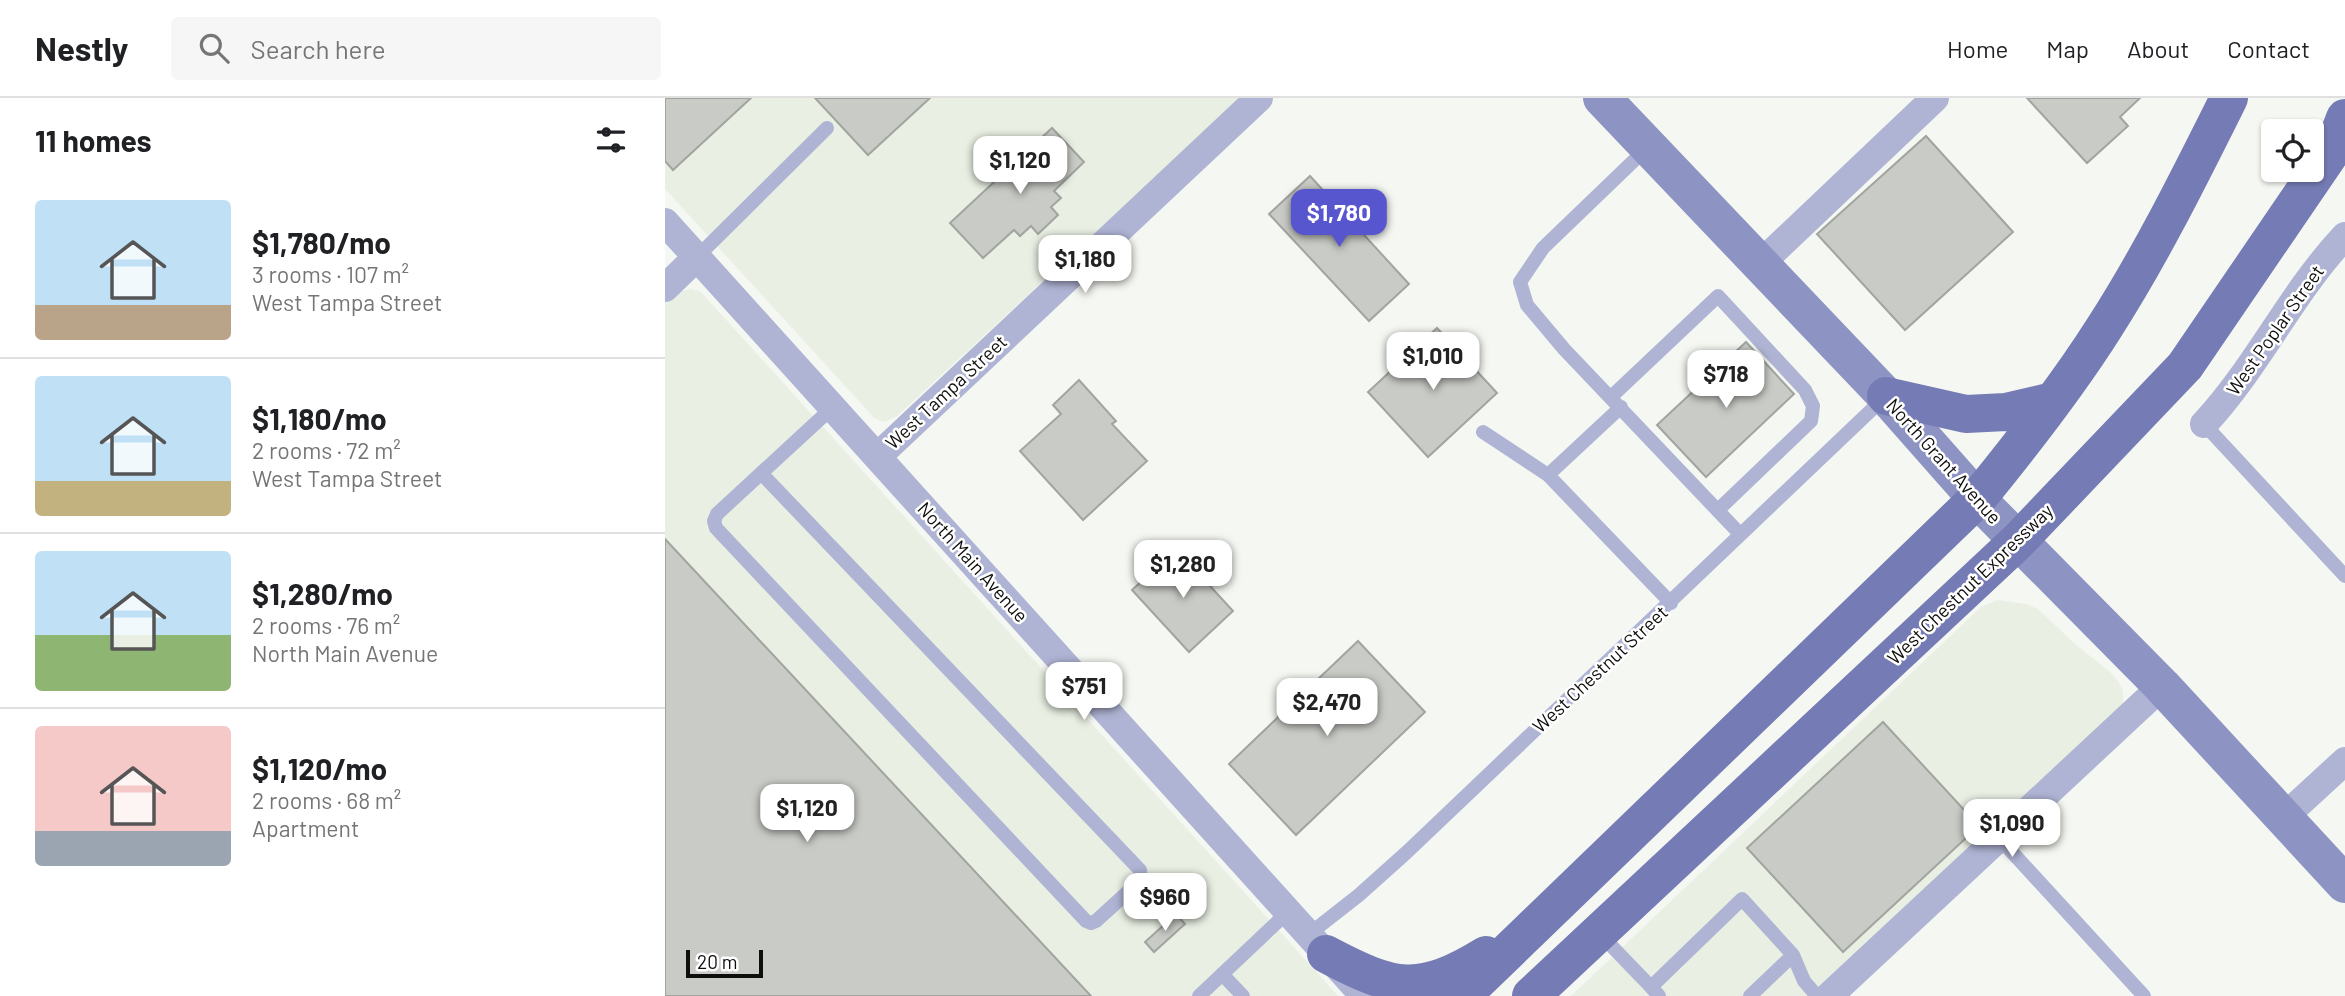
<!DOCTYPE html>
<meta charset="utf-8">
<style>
body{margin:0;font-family:Barlow,sans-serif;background:#f6f6f6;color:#202124;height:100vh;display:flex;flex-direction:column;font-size:26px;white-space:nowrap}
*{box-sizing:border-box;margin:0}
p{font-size:23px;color:#757577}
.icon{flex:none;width:38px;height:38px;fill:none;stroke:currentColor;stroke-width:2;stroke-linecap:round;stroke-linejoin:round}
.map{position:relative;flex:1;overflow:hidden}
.side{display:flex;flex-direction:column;background:#fff;width:665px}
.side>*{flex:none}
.buttons{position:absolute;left:1596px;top:21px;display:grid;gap:14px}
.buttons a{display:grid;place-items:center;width:63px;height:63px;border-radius:7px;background:#fff;box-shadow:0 2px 5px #0004;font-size:35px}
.scale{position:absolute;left:21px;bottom:18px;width:77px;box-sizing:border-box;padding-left:7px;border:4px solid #0e0f0d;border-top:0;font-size:19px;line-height:24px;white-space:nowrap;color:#0e0f0d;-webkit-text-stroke:5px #fff;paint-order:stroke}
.price{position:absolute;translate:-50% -60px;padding:0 16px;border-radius:14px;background:#fff;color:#222;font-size:23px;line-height:46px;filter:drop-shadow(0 2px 4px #0008)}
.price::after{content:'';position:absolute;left:50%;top:42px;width:21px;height:16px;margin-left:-10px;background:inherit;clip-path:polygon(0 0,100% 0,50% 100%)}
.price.active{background:#5856ce;color:#fff}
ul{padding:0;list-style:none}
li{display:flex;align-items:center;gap:21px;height:175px;padding:0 35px}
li+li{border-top:2px solid #e0e0e0}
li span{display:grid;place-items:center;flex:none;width:196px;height:140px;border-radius:7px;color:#555}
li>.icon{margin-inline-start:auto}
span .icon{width:84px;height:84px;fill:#fffc;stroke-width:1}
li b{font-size:30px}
h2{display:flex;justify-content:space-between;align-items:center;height:84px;padding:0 35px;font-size:30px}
header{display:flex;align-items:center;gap:42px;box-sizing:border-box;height:98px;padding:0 35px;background:#fff;border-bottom:2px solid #e0e0e0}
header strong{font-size:33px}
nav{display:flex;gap:38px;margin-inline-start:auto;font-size:24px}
.search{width:490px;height:63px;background:#f6f6f6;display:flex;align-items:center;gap:18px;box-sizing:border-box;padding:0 24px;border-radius:7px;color:#757577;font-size:26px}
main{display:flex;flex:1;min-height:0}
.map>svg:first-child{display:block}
.built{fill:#e9efe3}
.building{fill:#c9cbc6;stroke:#a1a49f;stroke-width:2}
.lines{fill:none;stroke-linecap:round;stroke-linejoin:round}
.lane{stroke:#afb4d4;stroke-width:14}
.street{stroke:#afb4d4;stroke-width:28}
.secondary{stroke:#8d93c2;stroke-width:38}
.primary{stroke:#757bb4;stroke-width:38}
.labels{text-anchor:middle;stroke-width:5;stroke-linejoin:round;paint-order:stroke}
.street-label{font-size:19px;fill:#0e0f0d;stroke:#fff}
</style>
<header>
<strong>Nestly</strong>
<div class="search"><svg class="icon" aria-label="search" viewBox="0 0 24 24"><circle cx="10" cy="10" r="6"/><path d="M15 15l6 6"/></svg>Search here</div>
<nav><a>Home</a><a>Map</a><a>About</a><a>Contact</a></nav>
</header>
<main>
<section class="side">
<h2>11 homes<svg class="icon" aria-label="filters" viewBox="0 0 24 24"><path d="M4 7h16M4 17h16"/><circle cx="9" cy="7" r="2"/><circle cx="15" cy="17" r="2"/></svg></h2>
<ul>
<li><span style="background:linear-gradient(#bfe0f5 75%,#b9a48a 0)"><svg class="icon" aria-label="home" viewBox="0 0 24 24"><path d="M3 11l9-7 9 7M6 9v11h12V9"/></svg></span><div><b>$1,780/mo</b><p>3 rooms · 107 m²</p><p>West Tampa Street</p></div></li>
<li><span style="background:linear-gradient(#bfe0f5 75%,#c2b280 0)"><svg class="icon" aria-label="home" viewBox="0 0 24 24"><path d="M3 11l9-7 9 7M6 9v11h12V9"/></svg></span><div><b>$1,180/mo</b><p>2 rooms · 72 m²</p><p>West Tampa Street</p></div></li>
<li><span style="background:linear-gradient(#bfe0f5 60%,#8fb573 0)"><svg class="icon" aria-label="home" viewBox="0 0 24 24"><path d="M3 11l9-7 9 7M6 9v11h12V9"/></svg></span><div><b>$1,280/mo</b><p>2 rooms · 76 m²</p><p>North Main Avenue</p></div></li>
<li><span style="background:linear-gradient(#f6c9c9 75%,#9aa5b1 0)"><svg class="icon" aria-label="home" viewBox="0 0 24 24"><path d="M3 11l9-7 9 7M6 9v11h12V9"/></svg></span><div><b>$1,120/mo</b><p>2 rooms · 68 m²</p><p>Apartment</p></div></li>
</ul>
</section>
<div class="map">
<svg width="1680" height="898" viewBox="0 0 1680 898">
<rect width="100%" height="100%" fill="#f5f7f2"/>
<path class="built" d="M0,0H576L232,318L220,324L209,320L203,313L0,91Z
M26,191L36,194L673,898H0V203L14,194Z
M1332,502L1361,506L1373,511L1411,547L1444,573L1453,583L1458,593V604L1454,614L1148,898H906L1316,509Z"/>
<path class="building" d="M0,0H86L8,72L0,63Z
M150,0H265L203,57Z
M1362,0H1475L1455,19L1463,28L1422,65Z
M387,30L419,64L389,93L396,100L386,109L393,117L373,136L366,128L355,138L349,132L318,160L285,125Z
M1261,38L1348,134L1240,232L1152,136Z
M645,78L744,186L704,223L604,116Z
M772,230L832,295L763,359L703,294Z
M1081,244L1129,296L1041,379L992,327Z
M414,282L451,323L447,326L482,363L418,422L355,353L396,316L388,307Z
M0,441L426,898H0Z
M511,451L568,513L524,554L467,492Z
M693,543L760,614L631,737L564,666Z
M1218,624L1314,728L1178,854L1082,750Z
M511,816L520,826L489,854L480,844Z"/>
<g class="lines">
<path class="lane" d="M982,50L878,150L855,184L862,207L899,251L1075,436
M32,159L162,30
M946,299L1053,198L1140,292L1148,308L1146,323L1053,412
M1539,326L1680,478
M818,334L883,377L1006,505
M96,375L475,772L476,782L431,823L426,825L421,823L51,430L49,423L52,416L168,309
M883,377L956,309
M1334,740L1479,898
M934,835L986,889
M643,837L694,797L742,754L1220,299
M557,876L578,898
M534,898L623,814
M994,898L986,889L1077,801L1128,857
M1085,898L1128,857L1139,883L1152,898"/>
<path class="street" d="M0,124L699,898
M1094,167L1270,0
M0,190L32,159
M1539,326C1593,268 1626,195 1680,138
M213,358L594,0
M1618,720L1680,663
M1164,898L1497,588"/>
<path class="secondary" d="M937,0L1221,298L1312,401L1497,588L1680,786"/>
<path class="primary" d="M1221,298L1301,316L1341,314L1388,303
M661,856C729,892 754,898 821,857
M797,898L1312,401C1357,346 1401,290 1439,230C1486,157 1525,78 1564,0
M866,898L1353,443L1520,268L1668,51L1680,20"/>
</g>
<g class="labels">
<g class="street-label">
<text transform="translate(1610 232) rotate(-55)" y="7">West Poplar Street</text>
<text transform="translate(281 294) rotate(-43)" y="7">West Tampa Street</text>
<text transform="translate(1279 363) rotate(48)" y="7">North Grant Avenue</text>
<text transform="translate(308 464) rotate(48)" y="7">North Main Avenue</text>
<text transform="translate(1305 486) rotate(-44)" y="7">West Chestnut Expressway</text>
<text transform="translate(935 571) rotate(-43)" y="7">West Chestnut Street</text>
</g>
</g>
</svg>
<div class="buttons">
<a><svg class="icon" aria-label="locate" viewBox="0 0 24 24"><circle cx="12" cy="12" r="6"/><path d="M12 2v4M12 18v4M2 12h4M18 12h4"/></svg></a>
</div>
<div class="scale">20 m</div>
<b class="price" style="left:355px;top:98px">$1,120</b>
<b class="price active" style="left:674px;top:151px">$1,780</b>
<b class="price" style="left:420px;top:197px">$1,180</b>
<b class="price" style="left:768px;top:294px">$1,010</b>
<b class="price" style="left:1061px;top:312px">$718</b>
<b class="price" style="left:518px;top:502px">$1,280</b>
<b class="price" style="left:419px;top:624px">$751</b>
<b class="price" style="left:662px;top:640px">$2,470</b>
<b class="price" style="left:142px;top:746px">$1,120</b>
<b class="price" style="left:1347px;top:761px">$1,090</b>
<b class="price" style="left:500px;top:835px">$960</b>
</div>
</main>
